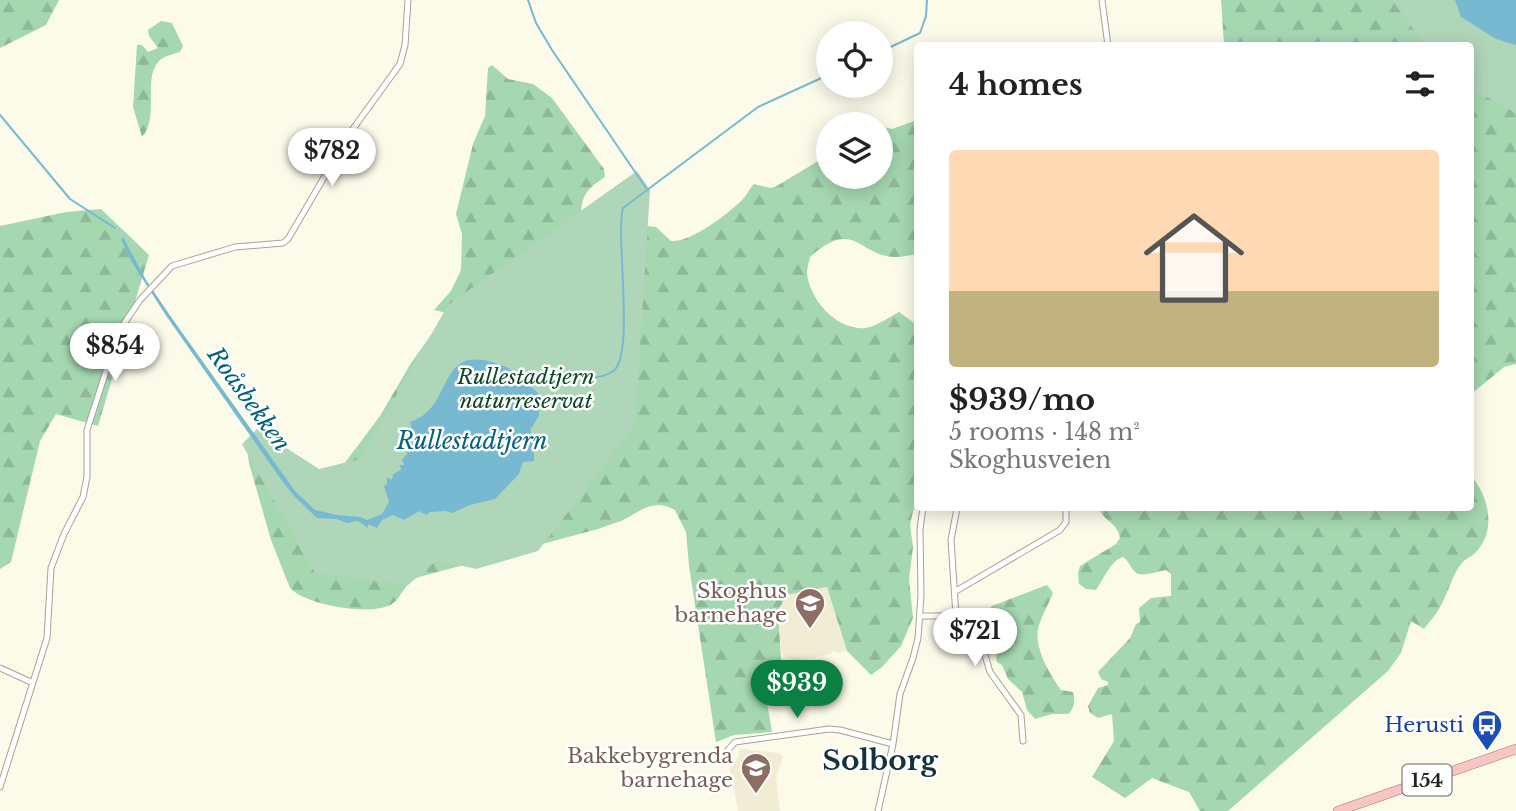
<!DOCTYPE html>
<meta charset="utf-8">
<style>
body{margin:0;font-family:"Libre Baskerville",serif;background:#f6f6f6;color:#222;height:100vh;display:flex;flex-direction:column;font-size:26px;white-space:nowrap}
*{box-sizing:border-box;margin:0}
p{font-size:23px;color:#767676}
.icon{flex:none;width:38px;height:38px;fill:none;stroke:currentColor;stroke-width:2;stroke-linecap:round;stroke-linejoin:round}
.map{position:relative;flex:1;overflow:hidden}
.drawer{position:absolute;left:914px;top:42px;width:560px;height:469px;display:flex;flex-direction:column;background:#fff;border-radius:7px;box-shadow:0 4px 18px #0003}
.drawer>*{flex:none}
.tools{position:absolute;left:816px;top:21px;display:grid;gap:14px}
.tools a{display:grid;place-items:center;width:77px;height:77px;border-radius:50%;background:#fff;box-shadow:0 4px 18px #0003;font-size:35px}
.price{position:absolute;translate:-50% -60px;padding:0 16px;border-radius:24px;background:#fff;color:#222;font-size:23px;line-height:46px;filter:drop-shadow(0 2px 4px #0008)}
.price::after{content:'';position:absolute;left:50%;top:42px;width:21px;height:16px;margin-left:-10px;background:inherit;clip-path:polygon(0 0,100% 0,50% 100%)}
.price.active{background:#0b8043;color:#fff}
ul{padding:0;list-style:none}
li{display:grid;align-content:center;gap:14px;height:371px;padding:0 35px}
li+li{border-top:2px solid #e0e0e0}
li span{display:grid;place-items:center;height:217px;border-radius:7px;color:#555}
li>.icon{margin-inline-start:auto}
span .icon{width:126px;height:126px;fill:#fffc;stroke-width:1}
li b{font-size:30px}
h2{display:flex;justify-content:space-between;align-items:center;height:84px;padding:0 35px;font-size:30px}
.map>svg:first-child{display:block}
.built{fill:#f1edd5}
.forest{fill:url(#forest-firs)}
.green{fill:#b0d6b9}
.water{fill:#77b9d1}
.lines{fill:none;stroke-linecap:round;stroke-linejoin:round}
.stream{stroke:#77b9d1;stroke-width:2}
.street-casing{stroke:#a5a394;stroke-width:7}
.primary-casing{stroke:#a97471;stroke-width:10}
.street{stroke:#fff;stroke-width:5}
.primary{stroke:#f6c5c4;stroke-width:9}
.labels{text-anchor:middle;stroke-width:5;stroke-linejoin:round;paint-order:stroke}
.shield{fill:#fff;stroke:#666562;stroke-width:2}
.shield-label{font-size:19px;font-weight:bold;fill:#24231e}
.park-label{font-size:21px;font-style:italic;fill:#0e4825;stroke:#fff}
.education-label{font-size:21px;fill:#785e54;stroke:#fff;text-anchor:end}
.transit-label{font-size:21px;fill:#164399;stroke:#fff;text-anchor:end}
.water-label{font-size:23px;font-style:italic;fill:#04627a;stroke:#fff}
.district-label{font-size:28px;font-weight:bold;fill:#12343a;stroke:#fff}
</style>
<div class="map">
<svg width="1516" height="811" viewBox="0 0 1516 811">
<defs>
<pattern id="forest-firs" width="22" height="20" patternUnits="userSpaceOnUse" patternTransform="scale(1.75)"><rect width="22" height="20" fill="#a5d8b1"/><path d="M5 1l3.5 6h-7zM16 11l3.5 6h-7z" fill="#8eb998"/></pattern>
</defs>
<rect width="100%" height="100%" fill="#fcfae9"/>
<path class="built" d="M827,587L847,651L837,653L835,650L831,652V654L796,661L786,658L781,652L778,609L787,595Z
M740,749L780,753L783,757L776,778L780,811H738L730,769L737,759Z"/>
<path class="forest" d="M0,0H59L46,25L0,48Z
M1221,0H1431L1438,45H1224Z
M161,21L172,23L183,46L180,52C173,54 164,56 159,61C142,79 160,117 142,137L133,107L137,45H142L148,52L158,48L149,36L148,30Z
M1516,48V364L1504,367L1470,395V53Z
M492,65L508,79L533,84L552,98L604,169L605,177C582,192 582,197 580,224L371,475L344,464L380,416L411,363L447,313L434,310L451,291L461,270L462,234L456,214L473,144L485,116L488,68Z
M917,120V254C910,255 902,257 895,257C858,256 855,217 810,257C809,262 807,268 807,273C809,299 837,331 865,328C876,327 889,317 899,312L913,322L917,330V494L910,525L913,547L909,579L913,618L901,646L882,667L871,675L847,651L827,587L787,595L778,610L781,661L762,673L772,732L734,735L716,742L689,566L686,532L675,510C653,497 640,512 621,521C613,524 605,526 598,529L419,577C402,583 402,601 388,606C366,615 306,605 290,588L271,540L249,463L247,448L300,509L648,226L656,227L671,241C690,243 726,215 740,202C746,197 749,189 754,184L770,188L775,187L828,155V177H880V126L892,129Z
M101,209L149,255L98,426L56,414L40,441L11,562L0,569V226L66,212Z
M1470,474C1488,495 1498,530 1475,553C1471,557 1465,559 1462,563C1452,574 1448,594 1440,607C1436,615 1429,622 1424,629L1411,621L1401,653L1388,671L1228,811H1200L1189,792L1152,778L1125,798L1092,777L1114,741L1112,714L1098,718L1090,713L1088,706L1098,688L1108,685V682L1101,679L1098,672L1130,638L1136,624L1140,622L1139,608L1151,598L1171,596V574L1166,570C1158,571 1141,578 1135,572C1130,567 1129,561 1123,557C1110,561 1104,579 1096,590L1086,589L1079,584L1078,573L1080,566L1116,544L1120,538C1118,523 1103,521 1099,508H1470Z
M1047,585L1053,593C1048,605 1041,617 1038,629C1034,648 1050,675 1061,690L1073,692C1076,699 1074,709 1068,714H1052L1035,719L1027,710L1022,692L1008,679L1002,665L997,662L996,656L999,651L993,647L992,635L985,629L987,612L992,606Z"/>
<path class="green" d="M1392,0H1516V113L1470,88V46L1425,45Z
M637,171L650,190L635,425L538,551L476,569L437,560L408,585L315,573L242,444L257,429L319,469L360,459L448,305Z"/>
<path class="water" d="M1455,0H1516V45L1496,39L1461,17Z
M123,237L146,280L171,317L295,491L315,510L337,515L360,517L367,520L382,514L389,502L384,486L387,484V477L392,480L393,474L401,470L400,465H404L402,460L407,454V443H410L409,437H412L409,431L412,429L410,422C456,408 434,340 501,365C510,368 514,371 515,380L532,387L539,394V416L530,430L537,444L534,449V461L523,462L519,474L495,499L470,505L452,513L445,511L430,512L426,515L419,511L404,520L393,515L382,520L377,528L368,524V528L358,521L347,523L337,519L317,518L295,497L280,478L167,317L133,264L121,239Z"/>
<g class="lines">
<path class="stream" d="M528,0L536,23L552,50L646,188
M880,52L920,33L926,16L927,0
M0,115L70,199L115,228
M514,375L527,376L532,372C543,375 553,371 564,373C582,375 594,382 612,372C636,359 615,237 623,208L758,107L828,75"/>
<g class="street-casing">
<path id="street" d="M1102,0L1108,46
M956,591L1060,530L1066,522V508
M920,616H962L975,622L990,672L1021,715L1023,741
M956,616L951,540L957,508
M0,668L33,683
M726,761L728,750L735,742L829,729L840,730L893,744
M0,787L47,638L51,568L64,534L83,497L87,477V430L119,331L140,300L172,266L235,247L283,243L288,239L350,133L400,64L405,45L408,0
M878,811L893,744L900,694L913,658L918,638L921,595L920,529L923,508"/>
</g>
<g class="primary-casing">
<path id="primary" d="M1338,811L1516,749"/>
</g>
<use href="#street" class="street"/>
<use href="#primary" class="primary"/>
</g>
<defs>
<g id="school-pin" transform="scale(1.575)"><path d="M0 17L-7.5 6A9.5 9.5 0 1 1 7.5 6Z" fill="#8d6e63" stroke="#fff"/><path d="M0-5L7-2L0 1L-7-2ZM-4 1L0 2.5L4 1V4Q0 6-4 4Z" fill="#fff"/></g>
<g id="bus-pin" transform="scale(1.575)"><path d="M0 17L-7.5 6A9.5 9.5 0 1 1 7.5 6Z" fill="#1a4fb4" stroke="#fff"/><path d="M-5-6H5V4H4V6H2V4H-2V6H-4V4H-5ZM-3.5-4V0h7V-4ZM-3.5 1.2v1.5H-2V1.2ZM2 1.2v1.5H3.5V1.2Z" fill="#fff"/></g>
</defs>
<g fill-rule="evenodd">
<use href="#school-pin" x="810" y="603"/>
<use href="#bus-pin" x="1487" y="725"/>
<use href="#school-pin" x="756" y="768"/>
</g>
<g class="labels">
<rect class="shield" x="1402.5" y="764.5" width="49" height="31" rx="5"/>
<g class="shield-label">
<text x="1427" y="787">154</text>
</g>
<g class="park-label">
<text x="526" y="384">Rullestadtjern<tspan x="526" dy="24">naturreservat</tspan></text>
</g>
<g class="education-label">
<text x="787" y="598">Skoghus<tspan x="787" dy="24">barnehage</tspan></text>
<text x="733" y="763">Bakkebygrenda<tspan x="733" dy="24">barnehage</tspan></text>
</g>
<g class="transit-label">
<text x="1464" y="732">Herusti</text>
</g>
<g class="water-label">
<text transform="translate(249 399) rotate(54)" y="8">Roåsbekken</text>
<text x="472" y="449">Rullestadtjern</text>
</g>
<g class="district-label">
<text x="880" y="770">Solborg</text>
</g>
</g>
</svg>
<div class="tools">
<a><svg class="icon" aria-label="locate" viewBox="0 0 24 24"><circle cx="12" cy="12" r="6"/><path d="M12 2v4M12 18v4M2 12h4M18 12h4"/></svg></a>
<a><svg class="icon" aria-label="layers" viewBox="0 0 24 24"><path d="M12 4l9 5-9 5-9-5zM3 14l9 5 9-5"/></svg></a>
</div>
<b class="price" style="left:332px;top:188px">$782</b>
<b class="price" style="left:115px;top:383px">$854</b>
<b class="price" style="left:975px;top:668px">$721</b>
<b class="price active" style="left:797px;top:720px">$939</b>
<section class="drawer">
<h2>4 homes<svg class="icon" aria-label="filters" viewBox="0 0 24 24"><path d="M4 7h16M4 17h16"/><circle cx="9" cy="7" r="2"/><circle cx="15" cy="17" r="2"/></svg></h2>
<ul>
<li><span style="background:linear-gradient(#ffd9b3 65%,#c2b280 0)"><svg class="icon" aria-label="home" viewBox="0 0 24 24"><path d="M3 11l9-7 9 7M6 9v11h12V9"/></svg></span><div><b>$939/mo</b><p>5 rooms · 148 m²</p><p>Skoghusveien</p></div></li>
</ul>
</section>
</div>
